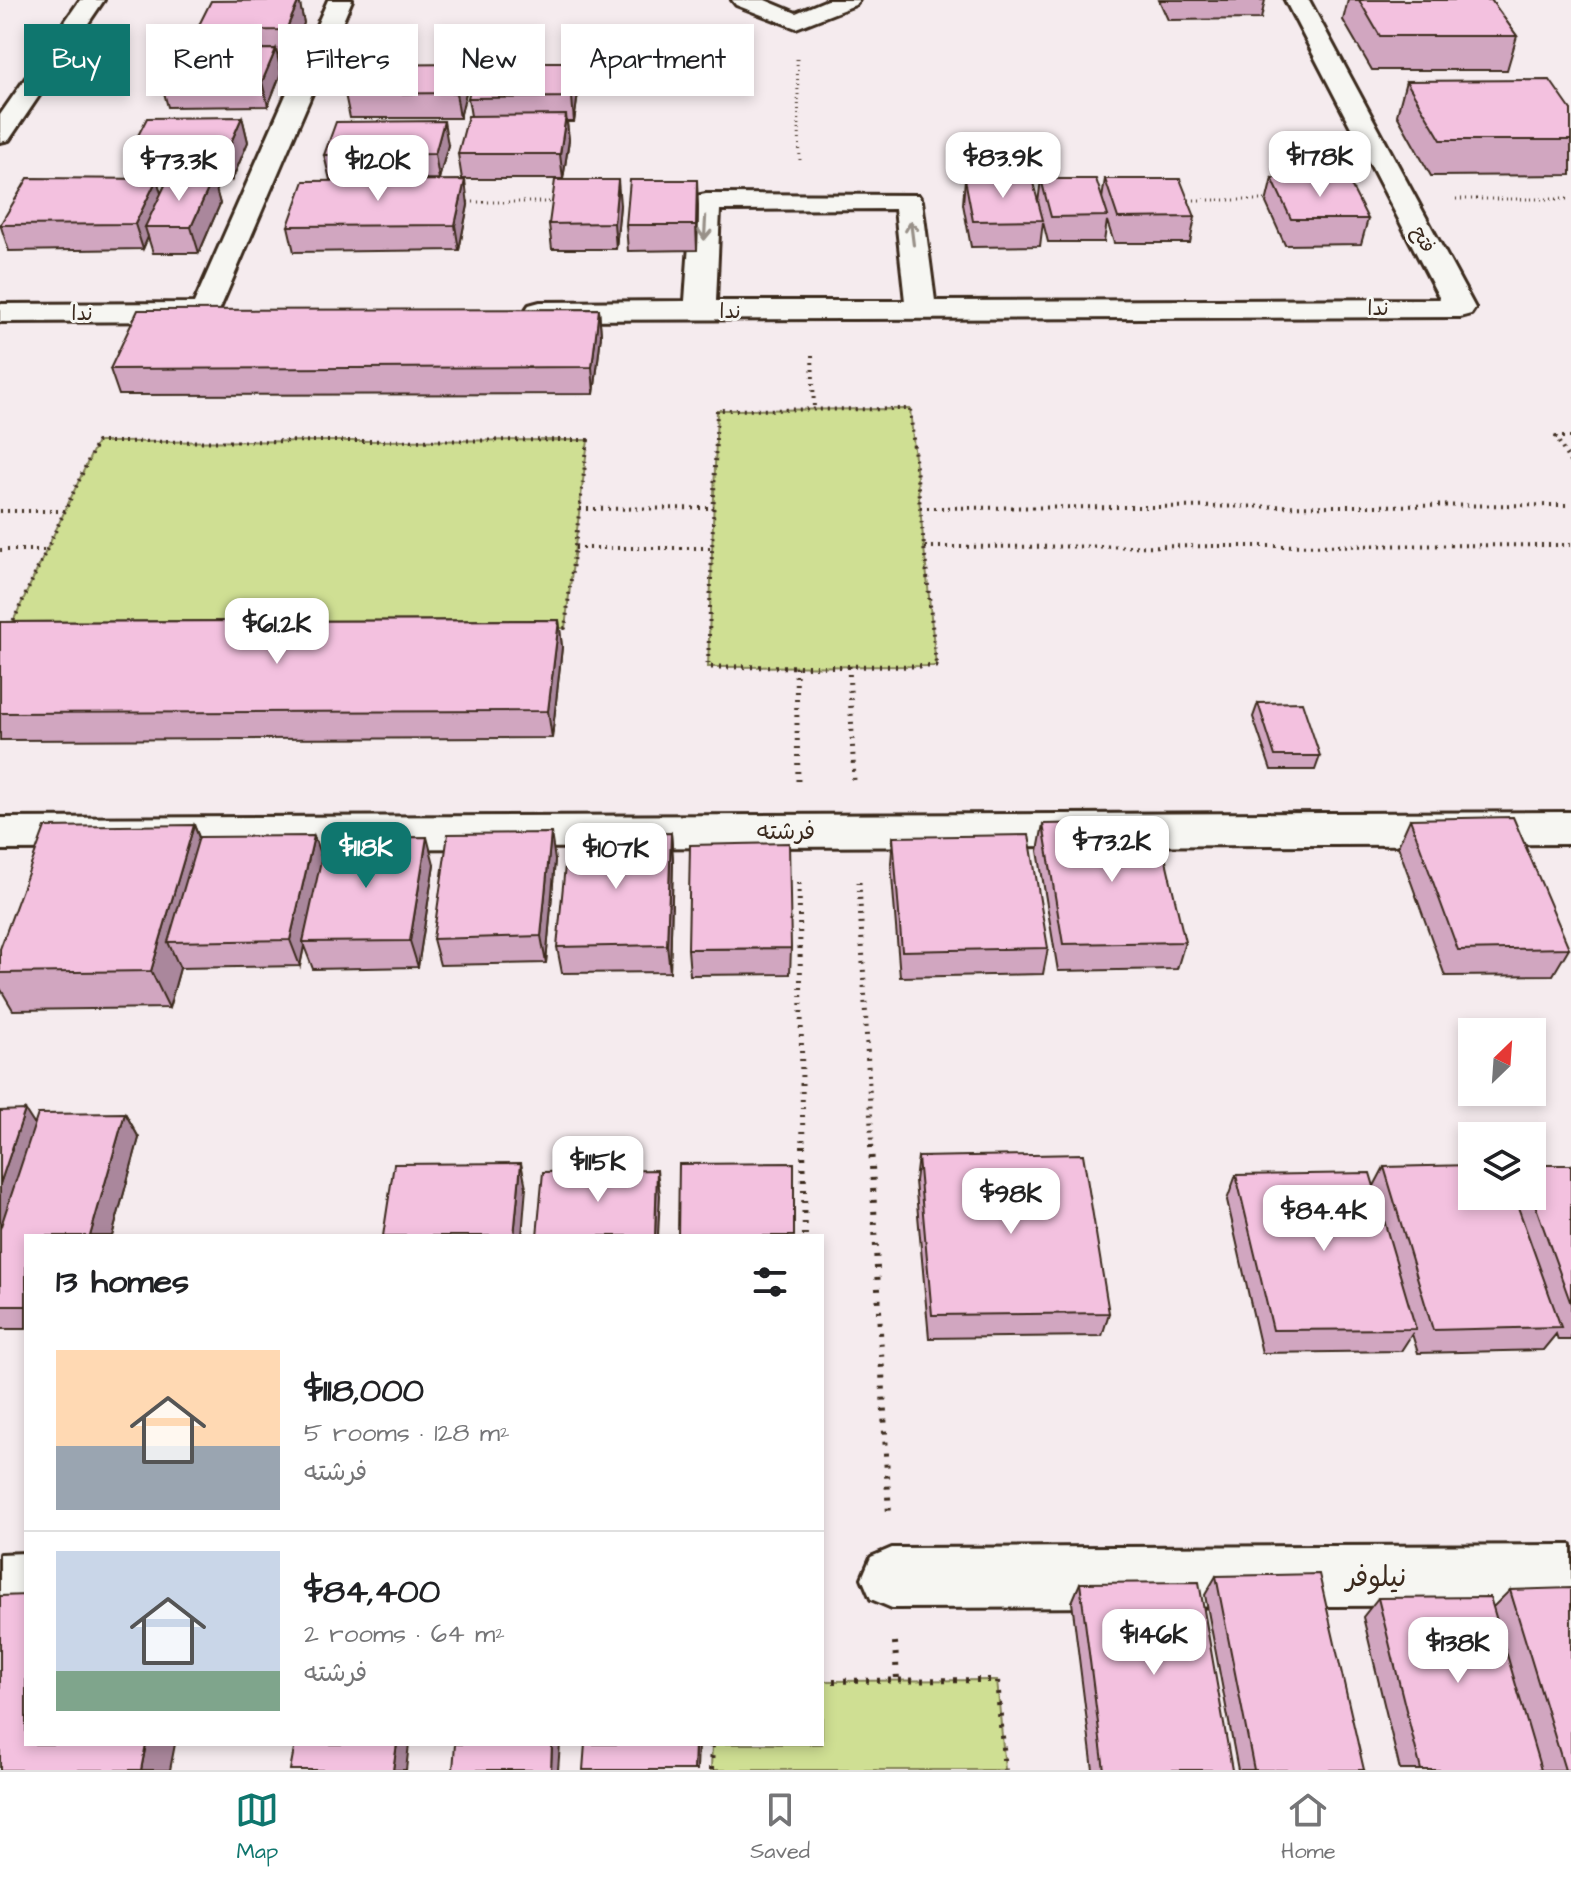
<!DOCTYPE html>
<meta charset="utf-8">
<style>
body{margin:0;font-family:"Architects Daughter","Playpen Sans Arabic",sans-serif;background:#f6f6f6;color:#202124;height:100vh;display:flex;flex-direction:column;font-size:30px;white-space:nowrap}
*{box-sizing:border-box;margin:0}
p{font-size:26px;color:#757577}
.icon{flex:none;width:44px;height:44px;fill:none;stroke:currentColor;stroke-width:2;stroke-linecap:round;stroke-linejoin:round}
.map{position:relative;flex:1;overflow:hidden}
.side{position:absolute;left:24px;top:1234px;width:800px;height:512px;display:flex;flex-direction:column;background:#fff;border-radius:0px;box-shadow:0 4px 12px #0003}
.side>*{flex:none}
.guide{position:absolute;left:24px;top:24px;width:800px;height:72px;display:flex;gap:16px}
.needle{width:52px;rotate:25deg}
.controls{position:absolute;left:1458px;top:1018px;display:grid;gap:16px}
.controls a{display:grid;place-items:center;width:88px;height:88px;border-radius:0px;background:#fff;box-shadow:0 4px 12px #0003;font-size:40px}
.price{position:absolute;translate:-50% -68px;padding:0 18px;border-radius:16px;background:#fff;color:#222;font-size:26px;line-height:52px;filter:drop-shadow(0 2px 4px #0008)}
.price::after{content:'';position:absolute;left:50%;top:48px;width:24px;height:18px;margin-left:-12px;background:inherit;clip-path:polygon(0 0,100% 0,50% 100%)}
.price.current{background:#0f766e;color:#fff}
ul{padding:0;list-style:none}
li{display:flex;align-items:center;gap:24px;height:200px;padding:0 32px}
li+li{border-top:2px solid #e0e0e0}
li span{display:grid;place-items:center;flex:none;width:224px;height:160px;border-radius:0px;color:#555}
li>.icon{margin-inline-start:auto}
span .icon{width:96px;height:96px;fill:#fffc;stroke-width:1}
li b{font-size:34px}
h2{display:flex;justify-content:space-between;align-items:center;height:96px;padding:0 32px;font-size:34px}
.tag{padding:0 28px;border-radius:0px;background:#fff;box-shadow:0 4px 12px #0003;font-size:28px;line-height:72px}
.tag.current{background:#0f766e;color:#fff}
.menu{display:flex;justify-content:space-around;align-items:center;height:112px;border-top:2px solid #e0e0e0;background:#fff;font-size:22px;color:#757577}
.menu a{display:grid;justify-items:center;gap:4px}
.menu .current{color:#0f766e}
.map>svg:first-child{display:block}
.green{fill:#cfdf93;stroke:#858458;stroke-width:2}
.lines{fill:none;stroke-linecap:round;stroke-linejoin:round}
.minor-casing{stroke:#3b2a1e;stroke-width:6}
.path-far3{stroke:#3b2a1e;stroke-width:3;stroke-dasharray:1 4;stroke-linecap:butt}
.path-far2{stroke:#3b2a1e;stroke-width:4;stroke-dasharray:2 5;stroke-linecap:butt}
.path-far1{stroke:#3b2a1e;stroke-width:5;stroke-dasharray:2 6;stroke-linecap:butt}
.path{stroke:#3b2a1e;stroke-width:6;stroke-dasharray:3 8;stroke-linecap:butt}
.minor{fill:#f6f6f2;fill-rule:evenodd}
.wall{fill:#d1a6c0;stroke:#3b2a1e;stroke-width:2;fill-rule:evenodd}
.shaded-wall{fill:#aa879c;stroke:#3b2a1e;stroke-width:2}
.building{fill:#f3c1df;stroke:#3b2a1e;stroke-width:2}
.oneway{stroke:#989088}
.labels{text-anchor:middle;stroke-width:6;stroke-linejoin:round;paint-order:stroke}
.far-street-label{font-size:20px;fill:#3b2a1e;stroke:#f6f6f2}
.street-label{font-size:24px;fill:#3b2a1e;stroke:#f6f6f2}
.near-street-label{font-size:28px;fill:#3b2a1e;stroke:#f6f6f2}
</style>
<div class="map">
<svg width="1571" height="1770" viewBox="0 0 1571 1770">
<rect width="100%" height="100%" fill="#f5ebee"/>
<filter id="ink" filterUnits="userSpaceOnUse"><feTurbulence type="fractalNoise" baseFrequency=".0125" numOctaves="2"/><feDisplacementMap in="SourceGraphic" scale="16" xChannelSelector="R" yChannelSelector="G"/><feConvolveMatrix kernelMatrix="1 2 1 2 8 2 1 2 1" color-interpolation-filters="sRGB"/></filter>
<g filter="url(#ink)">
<path class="green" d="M910,409L936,666L708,667L717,410Z
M588,440L565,628L9,630L97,442Z
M997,1680L1005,1770H711L712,1744H822V1681Z"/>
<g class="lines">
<g class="minor-casing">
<path id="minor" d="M80,0H104L9,140L0,142V115Z
M328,0H352L216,318L205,321L0,322V304L194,303Z
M732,0H765L796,13L827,0H859L855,5L796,28L736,5Z
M1285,0H1309L1475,308L1471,314L1460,317L540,320L529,317L525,311L529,305L540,302L685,301L692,202L696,196L706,194L918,195L922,201L935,301L1440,299ZM895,209L905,301H716L720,210Z
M1571,812V844L0,850V818Z
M1571,1545V1605L892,1608L871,1599L862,1578L871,1557L892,1548Z
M26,1553V1613L0,1614V1554Z"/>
</g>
<path class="path-far3" d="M797,59L800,161
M1456,199H1571
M1184,200H1270
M463,202H557"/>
<path class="path-far2" d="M812,355L814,409
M1571,437H1556L1571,464
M588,440L565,628L9,630L97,442Z
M920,508L1571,505
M580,509L714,508
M0,511H66
M925,547L1571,545
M575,548H713
M0,550H47
M708,664L717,410L910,409L936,664"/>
<path class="path-far1" d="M708,662V667L936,666V662
M849,666L854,781
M796,667L798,782
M859,882L872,1147
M799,883L803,1147"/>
<path class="path" d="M803,1145L805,1236
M871,1145L889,1516
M895,1642L897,1681
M822,1681L997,1680L1005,1770
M711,1770L712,1744"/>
<use href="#minor" class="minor"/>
</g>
<path class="wall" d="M299,0L304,23L292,54H277L281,73L268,106L168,107L161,82L201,50L196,31Z
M1159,0H1265L1261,19L1168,20Z
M1348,0H1491L1517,36L1507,70H1372L1343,20Z
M464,64L467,88L460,118H350L345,94Z
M1406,81L1571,110V175L1431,176L1397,115Z
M579,86L574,122H567L569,140L563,179H462L458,154L471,116L468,98Z
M242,117L248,142L232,180L213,181L220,204L199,253H153L148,237L143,249L9,251L0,224L134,179L127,157ZM157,181H167L161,194Z
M448,145L439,179L330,180L324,155Z
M1272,178L1368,219L1361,244L1285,245L1266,203Z
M965,179L1038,203L1041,179L1102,199L1105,179L1195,217L1190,243H1114L1107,221L1104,242H1048L1043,222L1040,246L971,247L963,204Z
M468,205L459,250L294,252L288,226Z
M620,205L616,249H552L549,224Z
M698,205L697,250L628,251L626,225Z
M599,309L601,335L594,394L119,395L110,369Z
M559,620L562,647L552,738L0,740V622Z
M1258,703L1320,756L1315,770H1271L1253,717Z
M1410,819L1569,948L1553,975L1445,976L1398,846Z
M1043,824L1185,942L1177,969L1058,971L1038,851Z
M194,825L199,837L322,859L434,864L418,967L313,969L304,946L300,966L180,968L169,1008L13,1010L0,988V949Z
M671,833L673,860L670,972L562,973L557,947Z
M893,837L1048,948L1043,974L900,977L891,864Z
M555,860L546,963L440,965L433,939Z
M791,948L790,974L690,975L688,949Z
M125,1113L139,1138L112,1236H26V1329H0V1306L34,1125Z
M918,1157L1109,1313L1102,1336L929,1338L915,1181Z
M1571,1165V1340H1558L1556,1334L1543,1350L1418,1353L1412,1334L1401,1351L1262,1353L1227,1200L1236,1175L1374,1186L1384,1167L1472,1196H1532Z
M1216,1576L1364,1770H1238L1205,1595Z
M1080,1583L1232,1770H1093L1072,1602Z
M1510,1590L1571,1770H1400L1363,1617L1378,1598L1493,1607Z"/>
<path class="shaded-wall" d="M299,0L304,23L292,54L286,30Z
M276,49L281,73L268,106L262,82Z
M577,62L579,86L574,122L572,97Z
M464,64L467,88L460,118L456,93Z
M566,115L569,140L563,179L560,154Z
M242,117L248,142L232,180L225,156Z
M444,121L448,145L439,179L435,154Z
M213,178L220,204L199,253L191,227Z
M157,179L164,204L145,227L148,237L143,249L135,224Z
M465,180L468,205L459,250L455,225Z
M618,180L620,205L616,249L614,223Z
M697,180L698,205L697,250L696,225Z
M599,309L601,335L594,394L592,367Z
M559,620L562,647L552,738L548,711Z
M194,825L209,864L168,942L180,968L169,1008L151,971Z
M551,833L555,860L546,963L541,936Z
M671,833L673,860L670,972L667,945Z
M314,836L323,863L303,942L304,946L300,966L290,940Z
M427,837L434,864L418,967L410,941Z
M25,1110L41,1135L0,1262V1184Z
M125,1113L139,1138L112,1236H90Z
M521,1163L526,1187L522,1236H514Z
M657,1170L660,1195L658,1236H655Z
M146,1744H175L170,1770H141Z
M397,1744H409L406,1770H393Z
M552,1744H560L558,1770H551Z
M695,1744H698L697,1770H694Z"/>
<path class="building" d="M299,0L286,30L196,31L211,1Z
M1359,0H1491L1517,36H1380Z
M276,49L262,82H161L178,50Z
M477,62H577L572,97L468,98Z
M464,64L456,93L345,94L356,65Z
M1550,80L1571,110V140H1441L1406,81Z
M566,115L560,154H458L468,116Z
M242,117L225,156L127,157L147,118Z
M444,121L435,154L324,155L336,122Z
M28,178L157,179L135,224L0,225Z
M213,178L191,227H145L168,179Z
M1272,178H1347L1368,219H1291Z
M965,179H1032L1043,220L973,221Z
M1041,179H1096L1108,216L1051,217Z
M1105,179H1180L1195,217L1118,218Z
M465,180L455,225L288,226L304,181Z
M555,180H618L614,223L549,224Z
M630,180H697L696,225H626Z
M599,309L592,367L110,369L138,310Z
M559,620L548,711L0,713V622Z
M1302,702L1320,756H1275L1258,703Z
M1513,817L1569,948L1458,950L1410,819Z
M1157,822L1185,942L1063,944L1043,824Z
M194,825L151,971L0,973V949L45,827Z
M551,833L541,936L433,939L448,834Z
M671,833L667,945L557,947L568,835Z
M1029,835L1048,948L902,951L893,837Z
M314,836L290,940L168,942L199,837Z
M427,837L410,941L303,942L326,838Z
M789,843L791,948L688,949L690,845Z
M25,1110L0,1184V1111Z
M125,1113L90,1236H26V1306H0V1229L38,1114Z
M1083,1154L1109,1313L932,1315L918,1157Z
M521,1163L514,1236H383L394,1164Z
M794,1163V1236H678L679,1164Z
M1472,1165V1196H1514L1561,1327L1433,1330L1384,1167Z
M1532,1165H1571V1304L1532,1196Z
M657,1170L655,1236H537L543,1172Z
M1370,1173L1416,1329L1273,1330L1236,1175Z
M1319,1574L1364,1770H1254L1216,1576Z
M1199,1582L1232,1770H1104L1080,1583Z
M1571,1588V1770H1565L1510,1590Z
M26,1595V1744H146L141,1770H0V1596Z
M1490,1597L1541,1770H1421L1378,1598Z
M295,1744H397L393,1770H290Z
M455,1744H552L551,1770H453Z
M585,1744H695L694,1770H583Z"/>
<defs><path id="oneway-shaft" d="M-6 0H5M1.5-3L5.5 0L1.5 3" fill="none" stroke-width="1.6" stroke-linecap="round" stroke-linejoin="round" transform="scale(2)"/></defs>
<g class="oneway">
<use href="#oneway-shaft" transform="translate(705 228) rotate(93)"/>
<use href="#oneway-shaft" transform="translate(912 233) rotate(-97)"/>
</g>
</g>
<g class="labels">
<g class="far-street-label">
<text transform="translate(1424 239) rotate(62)" y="7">فتح</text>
<text x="1378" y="315">ندا</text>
<text x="730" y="318">ندا</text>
<text x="82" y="320">ندا</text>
</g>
<g class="street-label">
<text x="786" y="839">فرشته</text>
</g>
<g class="near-street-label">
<text x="1376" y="1586">نیلوفر</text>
</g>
</g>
</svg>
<div class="controls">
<a><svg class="needle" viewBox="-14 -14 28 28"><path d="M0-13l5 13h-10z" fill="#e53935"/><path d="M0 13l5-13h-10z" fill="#757577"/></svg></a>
<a><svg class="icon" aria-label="layers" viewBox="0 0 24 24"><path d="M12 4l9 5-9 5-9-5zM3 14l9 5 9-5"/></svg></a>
</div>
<b class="price" style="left:1320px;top:199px">$178K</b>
<b class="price" style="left:1003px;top:200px">$83.9K</b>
<b class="price" style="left:179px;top:203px">$73.3K</b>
<b class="price" style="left:378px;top:203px">$120K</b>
<b class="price" style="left:277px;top:666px">$61.2K</b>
<b class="price" style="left:1112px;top:884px">$73.2K</b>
<b class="price current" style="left:366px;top:890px">$118K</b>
<b class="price" style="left:616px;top:891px">$107K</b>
<b class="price" style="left:598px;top:1204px">$115K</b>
<b class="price" style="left:1011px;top:1236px">$98K</b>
<b class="price" style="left:1324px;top:1253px">$84.4K</b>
<b class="price" style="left:1154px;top:1677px">$146K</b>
<b class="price" style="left:1458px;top:1685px">$138K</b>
<div class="guide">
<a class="tag current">Buy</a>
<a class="tag">Rent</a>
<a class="tag">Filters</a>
<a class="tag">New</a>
<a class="tag">Apartment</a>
</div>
<section class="side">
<h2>13 homes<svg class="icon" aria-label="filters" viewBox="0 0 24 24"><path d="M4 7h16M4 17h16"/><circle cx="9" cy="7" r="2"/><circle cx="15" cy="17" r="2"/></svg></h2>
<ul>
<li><span style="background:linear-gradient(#ffd9b3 60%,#9aa5b1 0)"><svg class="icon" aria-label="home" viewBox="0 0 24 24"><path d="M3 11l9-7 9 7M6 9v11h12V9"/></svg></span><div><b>$118,000</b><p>5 rooms · 128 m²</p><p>فرشته</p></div></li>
<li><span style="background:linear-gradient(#c9d6e8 75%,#7fa58c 0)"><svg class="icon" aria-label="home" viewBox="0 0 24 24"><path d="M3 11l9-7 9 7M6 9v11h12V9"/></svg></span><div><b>$84,400</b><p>2 rooms · 64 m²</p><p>فرشته</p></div></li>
</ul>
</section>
</div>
<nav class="menu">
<a class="current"><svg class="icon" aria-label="map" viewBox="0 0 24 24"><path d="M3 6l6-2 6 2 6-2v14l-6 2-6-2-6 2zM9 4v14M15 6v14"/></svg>Map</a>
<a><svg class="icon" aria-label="saved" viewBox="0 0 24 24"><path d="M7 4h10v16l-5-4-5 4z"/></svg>Saved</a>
<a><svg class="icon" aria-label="home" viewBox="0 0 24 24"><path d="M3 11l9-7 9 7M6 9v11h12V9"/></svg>Home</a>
</nav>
